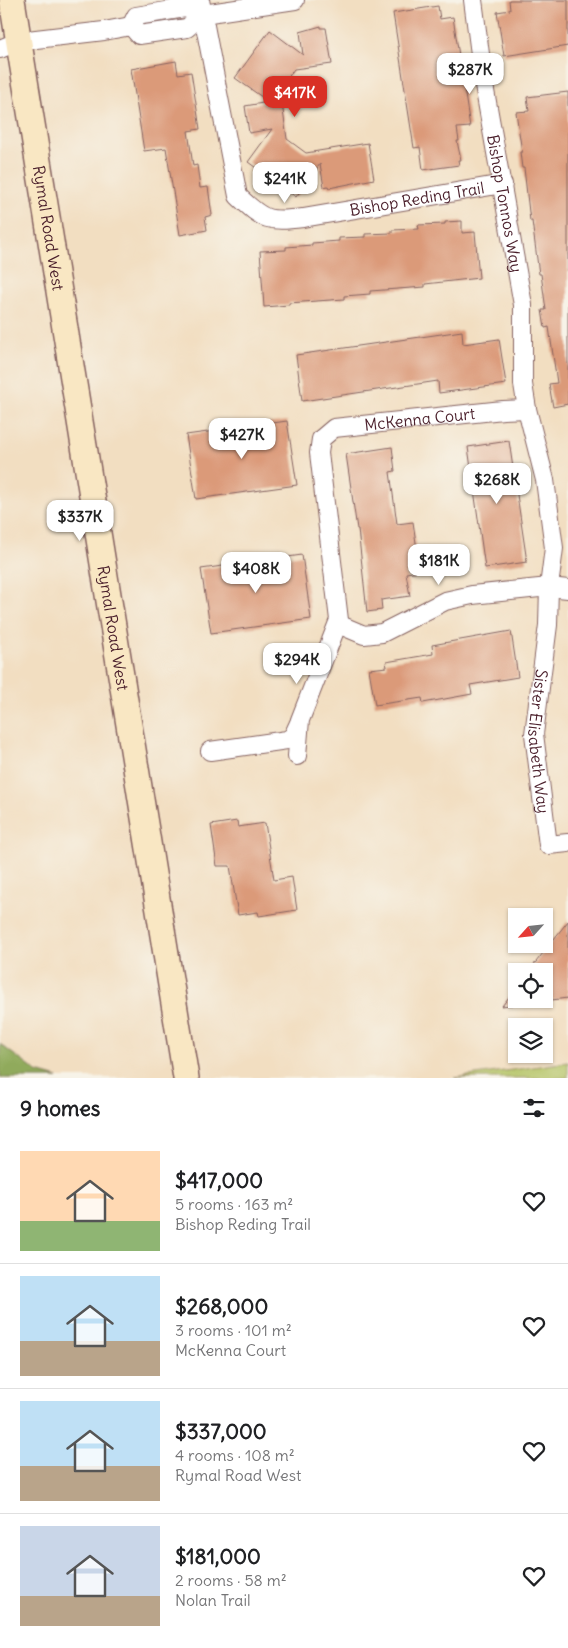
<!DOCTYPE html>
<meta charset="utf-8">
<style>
body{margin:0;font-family:Delius,sans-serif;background:#f2f2f2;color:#202124;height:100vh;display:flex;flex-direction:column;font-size:19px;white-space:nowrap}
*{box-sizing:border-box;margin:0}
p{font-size:16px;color:#757577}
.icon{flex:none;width:28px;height:28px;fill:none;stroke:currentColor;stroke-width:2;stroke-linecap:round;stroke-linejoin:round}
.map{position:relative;height:1078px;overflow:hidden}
.panel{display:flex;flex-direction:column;background:#fff;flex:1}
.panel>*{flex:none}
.needle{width:32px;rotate:243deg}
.controls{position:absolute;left:508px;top:908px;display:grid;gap:10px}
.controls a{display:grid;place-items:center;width:45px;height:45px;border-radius:0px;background:#fff;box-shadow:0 1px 4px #0004;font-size:25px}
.price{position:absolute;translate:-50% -42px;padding:0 11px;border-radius:10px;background:#fff;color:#222;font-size:16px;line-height:32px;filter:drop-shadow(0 1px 2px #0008)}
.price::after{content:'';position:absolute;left:50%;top:30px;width:15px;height:11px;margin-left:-8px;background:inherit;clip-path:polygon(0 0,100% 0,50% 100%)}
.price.active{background:#d93025;color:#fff}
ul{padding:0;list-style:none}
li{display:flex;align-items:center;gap:15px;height:125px;padding:0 20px}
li+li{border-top:1px solid #e0e0e0}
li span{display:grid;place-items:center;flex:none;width:140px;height:100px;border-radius:0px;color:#555}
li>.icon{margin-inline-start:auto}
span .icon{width:60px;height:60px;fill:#fffc;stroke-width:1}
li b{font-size:21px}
h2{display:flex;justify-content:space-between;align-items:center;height:60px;padding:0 20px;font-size:21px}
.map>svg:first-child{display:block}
.green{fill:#b5c568;stroke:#80724a}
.forest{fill:#90aa5c;stroke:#6d6444}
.building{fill:#db9a79}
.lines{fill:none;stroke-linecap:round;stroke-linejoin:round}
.minor-casing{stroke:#856260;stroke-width:20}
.secondary-casing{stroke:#856260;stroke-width:28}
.minor{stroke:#fff;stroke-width:18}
.secondary{stroke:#f9e7c3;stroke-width:25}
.labels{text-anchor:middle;stroke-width:5;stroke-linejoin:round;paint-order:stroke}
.street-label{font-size:16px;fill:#4a1f2b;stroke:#f7f3e8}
</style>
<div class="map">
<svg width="568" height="1078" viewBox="0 0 568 1078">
<rect width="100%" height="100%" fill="#f7f3e8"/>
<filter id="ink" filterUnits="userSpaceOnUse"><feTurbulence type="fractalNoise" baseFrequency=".02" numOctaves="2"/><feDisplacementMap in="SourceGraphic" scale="10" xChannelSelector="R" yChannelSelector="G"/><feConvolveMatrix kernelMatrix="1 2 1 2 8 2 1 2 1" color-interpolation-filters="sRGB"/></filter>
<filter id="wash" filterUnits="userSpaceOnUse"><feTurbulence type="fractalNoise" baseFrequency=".0096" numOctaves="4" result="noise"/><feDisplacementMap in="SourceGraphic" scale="20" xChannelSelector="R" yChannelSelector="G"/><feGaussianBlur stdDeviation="1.12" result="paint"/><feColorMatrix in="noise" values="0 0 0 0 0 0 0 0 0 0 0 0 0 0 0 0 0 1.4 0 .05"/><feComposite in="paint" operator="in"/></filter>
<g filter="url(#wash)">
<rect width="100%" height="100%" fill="#f2dec1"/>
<path class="green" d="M568,1062V1078H455Z"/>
<path class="forest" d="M0,1044L37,1072L58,1078H0Z"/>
<g id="blocks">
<path class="building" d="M509,0H568V46L504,56L497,12L510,10Z
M438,6L440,19L453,17L470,127L457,128L459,141H457L461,160H458L459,165L423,170L420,147L414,148L393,13Z
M321,26V28H326L332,64L294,69L280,89L287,139L306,153L368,143L374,179L329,188L328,186L324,187L320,164L296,197L248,162L272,129L249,133L245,106L269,102L235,78L270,30L303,55L300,32Z
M176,61L178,74L191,72L200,129L188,131L193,166L197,165L200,188L208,187L212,215L205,217L207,230L180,235L166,148L144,151L131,69Z
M568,92V404L553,407L549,384L557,383L549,327L545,328L542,310H546L541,274H539L532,221H530L524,168H522L520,152H522L516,112L529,111L527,97Z
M462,221V233L475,232L479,278L425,284V287L370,291V294L344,296V299L289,303V305L264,307L260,251L286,250V247L312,245V243L339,241V238L365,237V234L392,233V230L419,229L418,225L445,224V222Z
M462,331L463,344L499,339L506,384L439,393L438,381L302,401L296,355Z
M287,421L297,485L196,499L186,435Z
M509,441L527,562L485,568L468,447Z
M392,447L395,471L390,472L397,524L413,522L420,571L406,573L410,596L381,600L382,610L367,612L358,529H357L346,454Z
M302,555L311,619L211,633L201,569Z
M511,631L518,677L470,685L472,694L423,703L422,698L375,705L369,669L387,667L386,662L433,654L432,645Z
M237,821L238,827L265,823L274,880L292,877L297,910L259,916L258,912L238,915L230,866H217L211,825Z
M568,921V998L502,1006L516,988V999H544V971H529Z"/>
</g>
</g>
<g filter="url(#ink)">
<use href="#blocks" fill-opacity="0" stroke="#856260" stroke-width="1"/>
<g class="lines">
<g class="minor-casing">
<g id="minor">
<path id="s1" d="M200,0L238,196C264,221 268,222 303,218L503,184"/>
<path id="s2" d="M473,0L484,85L523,305V384L527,409L545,480L554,548L549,587L548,625L534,734L548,845L568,843"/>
<path d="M131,26L136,16L185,8L203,14L295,0"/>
<path d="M131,26L139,35L187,28L203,14"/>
<path d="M0,49L19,41L104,31L131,26"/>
<path d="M338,624L364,635L382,633L445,601L472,595L549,587L568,589"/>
<path d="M210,751L287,740L293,736L299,723"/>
<path id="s3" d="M297,756L300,720L339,620L319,453L321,439L334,428L503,410L527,409"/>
</g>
</g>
<g class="secondary-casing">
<g id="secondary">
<path id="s4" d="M12,0L186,1078"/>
</g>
</g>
<use href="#minor" class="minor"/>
<use href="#secondary" class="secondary"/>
</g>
</g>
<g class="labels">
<g class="street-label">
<text dy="6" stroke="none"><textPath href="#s1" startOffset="388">Bishop Reding Trail</textPath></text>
<text dy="6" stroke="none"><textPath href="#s2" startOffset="206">Bishop Tonnos Way</textPath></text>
<text dy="6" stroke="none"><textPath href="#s4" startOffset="231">Rymal Road West</textPath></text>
<text dy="6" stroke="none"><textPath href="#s3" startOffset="429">McKenna Court</textPath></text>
<text dy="6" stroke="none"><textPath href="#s4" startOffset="636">Rymal Road West</textPath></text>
<text dy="6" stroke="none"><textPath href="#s2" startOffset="750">Sister Elisabeth Way</textPath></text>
</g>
</g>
</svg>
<div class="controls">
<a><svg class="needle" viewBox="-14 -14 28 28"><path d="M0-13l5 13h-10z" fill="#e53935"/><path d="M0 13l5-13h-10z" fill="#757577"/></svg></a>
<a><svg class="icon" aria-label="locate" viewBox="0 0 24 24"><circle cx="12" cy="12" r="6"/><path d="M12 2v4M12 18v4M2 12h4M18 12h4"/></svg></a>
<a><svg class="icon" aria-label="layers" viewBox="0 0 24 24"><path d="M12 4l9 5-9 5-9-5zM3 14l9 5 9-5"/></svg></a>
</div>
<b class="price" style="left:470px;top:95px">$287K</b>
<b class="price active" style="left:295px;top:118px">$417K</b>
<b class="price" style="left:285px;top:204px">$241K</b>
<b class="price" style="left:242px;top:460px">$427K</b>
<b class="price" style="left:497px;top:505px">$268K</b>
<b class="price" style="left:80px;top:542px">$337K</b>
<b class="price" style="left:439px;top:586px">$181K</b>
<b class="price" style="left:256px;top:594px">$408K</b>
<b class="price" style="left:297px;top:685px">$294K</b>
</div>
<section class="panel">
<h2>9 homes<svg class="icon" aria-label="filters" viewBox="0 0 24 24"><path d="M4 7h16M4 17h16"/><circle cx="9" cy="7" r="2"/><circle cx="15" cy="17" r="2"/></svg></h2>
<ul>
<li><span style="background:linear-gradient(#ffd9b3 70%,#8fb573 0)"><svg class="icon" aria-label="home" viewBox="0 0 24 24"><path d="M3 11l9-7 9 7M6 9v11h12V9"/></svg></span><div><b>$417,000</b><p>5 rooms · 163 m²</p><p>Bishop Reding Trail</p></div><svg class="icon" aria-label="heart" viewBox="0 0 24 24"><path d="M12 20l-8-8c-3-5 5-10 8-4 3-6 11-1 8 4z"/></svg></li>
<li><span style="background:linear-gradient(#bfe0f5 65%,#b9a48a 0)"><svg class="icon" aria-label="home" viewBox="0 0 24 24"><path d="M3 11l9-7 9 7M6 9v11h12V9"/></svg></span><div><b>$268,000</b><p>3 rooms · 101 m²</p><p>McKenna Court</p></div><svg class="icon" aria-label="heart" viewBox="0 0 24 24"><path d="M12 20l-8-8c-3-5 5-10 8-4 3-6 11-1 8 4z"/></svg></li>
<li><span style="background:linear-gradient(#bfe0f5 65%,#b9a48a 0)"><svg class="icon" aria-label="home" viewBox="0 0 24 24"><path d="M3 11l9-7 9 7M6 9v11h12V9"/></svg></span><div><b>$337,000</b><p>4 rooms · 108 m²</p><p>Rymal Road West</p></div><svg class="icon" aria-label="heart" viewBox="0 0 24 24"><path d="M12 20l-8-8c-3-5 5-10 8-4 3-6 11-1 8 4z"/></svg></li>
<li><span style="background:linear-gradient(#c9d6e8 70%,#b9a48a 0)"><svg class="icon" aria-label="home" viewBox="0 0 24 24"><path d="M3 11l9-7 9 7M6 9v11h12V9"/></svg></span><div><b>$181,000</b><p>2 rooms · 58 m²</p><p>Nolan Trail</p></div><svg class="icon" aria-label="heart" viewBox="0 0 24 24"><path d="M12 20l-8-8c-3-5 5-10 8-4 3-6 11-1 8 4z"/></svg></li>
</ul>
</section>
